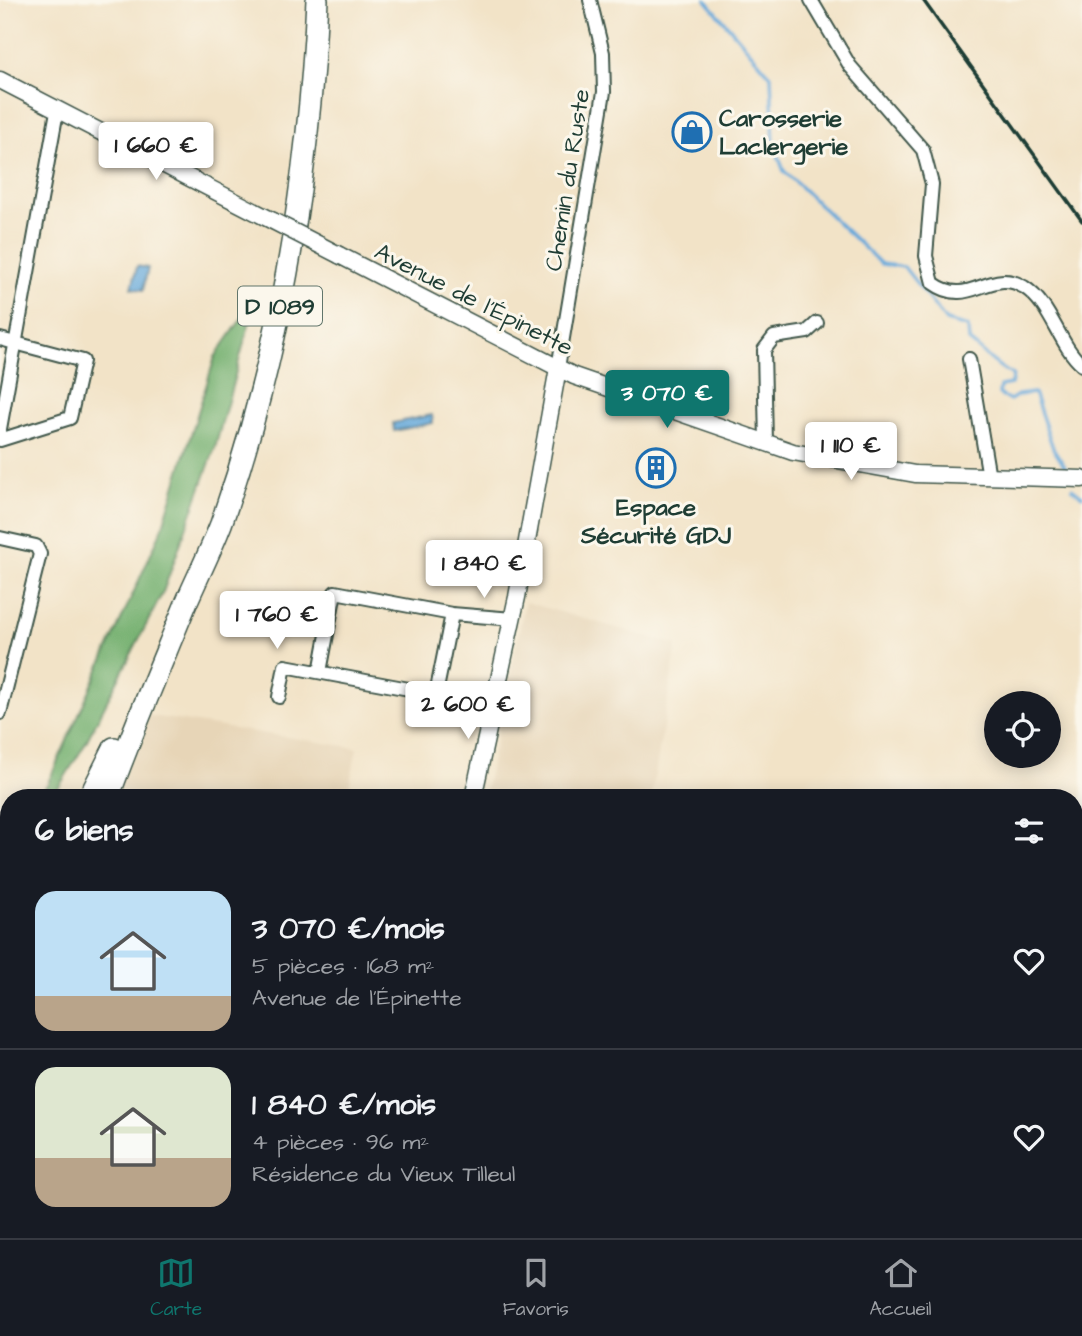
<!DOCTYPE html>
<html lang="fr">
<meta charset="utf-8">
<style>
body{margin:0;font-family:"Architects Daughter",sans-serif;background:#20242c;color:#f1f3f6;height:100vh;display:flex;flex-direction:column;font-size:26px;white-space:nowrap}
*{box-sizing:border-box;margin:0}
p{font-size:23px;color:#9ea1a6}
.icon{flex:none;width:38px;height:38px;fill:none;stroke:currentColor;stroke-width:2;stroke-linecap:round;stroke-linejoin:round}
.map{position:relative;flex:1;overflow:hidden}
.drawer{position:absolute;left:0px;top:789px;width:1083px;height:450px;display:flex;flex-direction:column;background:#171b24;border-radius:28px 28px 0 0;box-shadow:0 4px 18px #0003}
.drawer>*{flex:none}
.fabs{position:absolute;left:984px;top:691px;display:grid;gap:14px}
.fabs a{display:grid;place-items:center;width:77px;height:77px;border-radius:50%;background:#171b24;box-shadow:0 4px 18px #0003;font-size:35px}
.price{position:absolute;translate:-50% -60px;padding:0 16px;border-radius:7px;background:#fff;color:#222;font-size:23px;line-height:46px;filter:drop-shadow(0 2px 4px #0008)}
.price::after{content:'';position:absolute;left:50%;top:42px;width:21px;height:16px;margin-left:-10px;background:inherit;clip-path:polygon(0 0,100% 0,50% 100%)}
.price.active{background:#0f766e;color:#fff}
ul{padding:0;list-style:none}
li{display:flex;align-items:center;gap:21px;height:175px;padding:0 35px}
li+li{border-top:2px solid #363941}
li span{display:grid;place-items:center;flex:none;width:196px;height:140px;border-radius:21px;color:#555}
li>.icon{margin-inline-start:auto}
span .icon{width:84px;height:84px;fill:#fffc;stroke-width:1}
li b{font-size:30px}
h2{display:flex;justify-content:space-between;align-items:center;height:84px;padding:0 35px;font-size:30px}
.tabs{display:flex;justify-content:space-around;align-items:center;height:98px;border-top:2px solid #363941;background:#171b24;font-size:19px;color:#9ea1a6}
.tabs a{display:grid;justify-items:center;gap:4px}
.tabs .active{color:#0f766e}
.map>svg:first-child{display:block}
.built{fill:#e7d5b7}
.green{fill:#90cd82;stroke:#58855b;stroke-width:2}
.forest{fill:#74b070;stroke:#4a7652;stroke-width:2}
.water{fill:#65a8da;stroke:#427287;stroke-width:2}
.lines{fill:none;stroke-linecap:round;stroke-linejoin:round}
.stream{stroke:#65a8da;stroke-width:3.5}
.minor-casing{stroke:#3f564a;stroke-width:16}
.tertiary-casing{stroke:#3f564a;stroke-width:19}
.trunk-casing{stroke:#3f564a;stroke-width:24}
.minor{stroke:#fff;stroke-width:12}
.tertiary{stroke:#fff;stroke-width:16}
.trunk{stroke:#fff;stroke-width:21}
.rail{stroke:#1f3d34;stroke-width:3.5}
.tertiary-bridge-casing{stroke:#3f564a;stroke-width:19;stroke-linecap:butt}
.tertiary-bridge{stroke:#fff;stroke-width:16}
.labels{text-anchor:middle;stroke-width:6;stroke-linejoin:round;paint-order:stroke}
.shield{fill:#fbf7ec;stroke:#61756b;stroke-width:2}
.shield-label{font-size:23px;font-weight:bold;fill:#1f3d34}
.poi-label{font-size:24px;font-weight:bold;fill:#1f3d34;stroke:#fbf7ec;text-anchor:start}
.street-label{font-size:24px;fill:#1f3d34;stroke:#fbf7ec}
</style>
<div class="map">
<svg width="1082" height="1238" viewBox="0 0 1082 1238">
<rect width="100%" height="100%" fill="#fbf7ec"/>
<filter id="ink" filterUnits="userSpaceOnUse"><feTurbulence type="fractalNoise" baseFrequency=".0143" numOctaves="2"/><feDisplacementMap in="SourceGraphic" scale="14" xChannelSelector="R" yChannelSelector="G"/><feConvolveMatrix kernelMatrix="1 2 1 2 8 2 1 2 1" color-interpolation-filters="sRGB"/></filter>
<filter id="wash" filterUnits="userSpaceOnUse"><feTurbulence type="fractalNoise" baseFrequency=".00686" numOctaves="4" result="noise"/><feDisplacementMap in="SourceGraphic" scale="28" xChannelSelector="R" yChannelSelector="G"/><feGaussianBlur stdDeviation="1.57" result="paint"/><feColorMatrix in="noise" values="0 0 0 0 0 0 0 0 0 0 0 0 0 0 0 0 0 1.4 0 .05"/><feComposite in="paint" operator="in"/></filter>
<g filter="url(#wash)">
<rect width="100%" height="100%" fill="#f2e3c7"/>
<path class="built" d="M525,602L677,645L651,798H484Z
M138,714L357,748L347,798H98Z
M9,991V1230H696L695,1238H0V1012Z"/>
<path class="green" d="M9,993V1230H21V1238H0V1014Z"/>
<path class="forest" d="M247,311L250,321L215,448L163,592L84,746L52,798H38L48,783L162,529L215,357Z
M9,840V866L0,880V853Z"/>
<path class="water" d="M137,266L148,268L143,290L132,288Z
M432,415L433,423L394,431L393,423Z"/>
<g class="lines">
<path class="stream" d="M706,0L771,76L774,145L784,171L881,264L904,267L946,321L968,327L969,341C985,353 995,366 1013,375L1011,384L1000,386L999,394L1010,400L1018,395L1034,393L1053,448L1067,470
M1072,488L1082,496
M1074,1063L1076,1056L1082,1054
M956,1238V1230"/>
</g>
</g>
<g filter="url(#ink)">
<g class="lines">
<g class="minor-casing">
<path id="minor" d="M811,0L850,66L923,150L932,184L926,256L933,283C970,310 989,266 1024,287C1052,305 1058,344 1082,365
M0,339L83,361L70,418L0,440
M969,359L989,477
M558,368L604,92L603,53L590,0
M0,429L57,111
M766,443L764,350L774,337L807,332L817,323
M0,538L36,546L40,554L0,713
M320,672L335,592L452,614L513,619
M279,697L285,666L436,694L452,614"/>
</g>
<g class="tertiary-casing">
<path id="tertiary" d="M0,80L273,221
M339,255L574,376L793,452L915,474L1082,479
M473,798L517,597L558,368
M376,1238L377,1230"/>
</g>
<g class="trunk-casing">
<path id="trunk" d="M89,798L114,748
M108,798C132,732 160,667 187,601C198,576 211,550 221,524C280,356 309,177 317,0
M0,911L9,897
M0,974L9,957
M26,1238L27,1230"/>
</g>
<use href="#minor" class="minor"/>
<use href="#tertiary" class="tertiary"/>
<use href="#trunk" class="trunk"/>
<path class="rail" d="M923,0L1082,221"/>
<g class="tertiary-bridge-casing">
<path id="tertiary-bridge" d="M273,221L339,255"/>
</g>
<use href="#tertiary-bridge" class="tertiary-bridge"/>
</g>
</g>
<defs>
<g id="shop-ring" transform="scale(2.0125)"><circle r="9.5" fill="#fbf7ec" stroke="#1f6fb2" stroke-width="1.5"/><path d="M-5-2.5h2.3a2.7 3.5 0 0 1 5.4 0H5L5.5 6h-11ZM-1.5-2.5h3a1.5 2.3 0 0 0-3 0Z" fill="#1f6fb2"/></g>
<g id="building-ring" transform="scale(2.0125)"><circle r="9.5" fill="#fbf7ec" stroke="#1f6fb2" stroke-width="1.5"/><path d="M-4-6H4V6H1V3H-1V6H-4ZM-2.5-4.3h1.7v1.8h-1.7ZM.8-4.3h1.7v1.8H.8ZM-2.5-1h1.7V.8h-1.7ZM.8-1h1.7V.8H.8Z" fill="#1f6fb2"/></g>
</defs>
<g fill-rule="evenodd">
<use href="#shop-ring" x="692" y="132"/>
<use href="#building-ring" x="656" y="468"/>
</g>
<g class="labels">
<rect class="shield" x="238" y="286.5" width="84" height="39" rx="5"/>
<g class="shield-label">
<text x="280" y="314">D 1089</text>
</g>
<g class="poi-label">
<text x="719" y="126">Carosserie<tspan x="719" dy="28">Laclergerie</tspan></text>
<text x="656" y="515" text-anchor="middle">Espace<tspan x="656" dy="28">Sécurité GDJ</tspan></text>
</g>
<g class="street-label">
<text transform="translate(567 180) rotate(-81)" y="8">Chemin du Ruste</text>
<text transform="translate(474 299) rotate(27)" y="8">Avenue de l'Épinette</text>
</g>
</g>
</svg>
<div class="fabs">
<a><svg class="icon" aria-label="locate" viewBox="0 0 24 24"><circle cx="12" cy="12" r="6"/><path d="M12 2v4M12 18v4M2 12h4M18 12h4"/></svg></a>
</div>
<b class="price" style="left:156px;top:182px">1 660 €</b>
<b class="price active" style="left:667px;top:430px">3 070 €</b>
<b class="price" style="left:851px;top:482px">1 110 €</b>
<b class="price" style="left:484px;top:600px">1 840 €</b>
<b class="price" style="left:277px;top:651px">1 760 €</b>
<b class="price" style="left:468px;top:741px">2 600 €</b>
<section class="drawer">
<h2>6 biens<svg class="icon" aria-label="filters" viewBox="0 0 24 24"><path d="M4 7h16M4 17h16"/><circle cx="9" cy="7" r="2"/><circle cx="15" cy="17" r="2"/></svg></h2>
<ul>
<li><span style="background:linear-gradient(#bfe0f5 75%,#b9a48a 0)"><svg class="icon" aria-label="home" viewBox="0 0 24 24"><path d="M3 11l9-7 9 7M6 9v11h12V9"/></svg></span><div><b>3 070 €/mois</b><p>5 pièces · 168 m²</p><p>Avenue de l'Épinette</p></div><svg class="icon" aria-label="heart" viewBox="0 0 24 24"><path d="M12 20l-8-8c-3-5 5-10 8-4 3-6 11-1 8 4z"/></svg></li>
<li><span style="background:linear-gradient(#dfe7d0 65%,#b9a48a 0)"><svg class="icon" aria-label="home" viewBox="0 0 24 24"><path d="M3 11l9-7 9 7M6 9v11h12V9"/></svg></span><div><b>1 840 €/mois</b><p>4 pièces · 96 m²</p><p>Résidence du Vieux Tilleul</p></div><svg class="icon" aria-label="heart" viewBox="0 0 24 24"><path d="M12 20l-8-8c-3-5 5-10 8-4 3-6 11-1 8 4z"/></svg></li>
</ul>
</section>
</div>
<nav class="tabs">
<a class="active"><svg class="icon" aria-label="map" viewBox="0 0 24 24"><path d="M3 6l6-2 6 2 6-2v14l-6 2-6-2-6 2zM9 4v14M15 6v14"/></svg>Carte</a>
<a><svg class="icon" aria-label="saved" viewBox="0 0 24 24"><path d="M7 4h10v16l-5-4-5 4z"/></svg>Favoris</a>
<a><svg class="icon" aria-label="home" viewBox="0 0 24 24"><path d="M3 11l9-7 9 7M6 9v11h12V9"/></svg>Accueil</a>
</nav>
